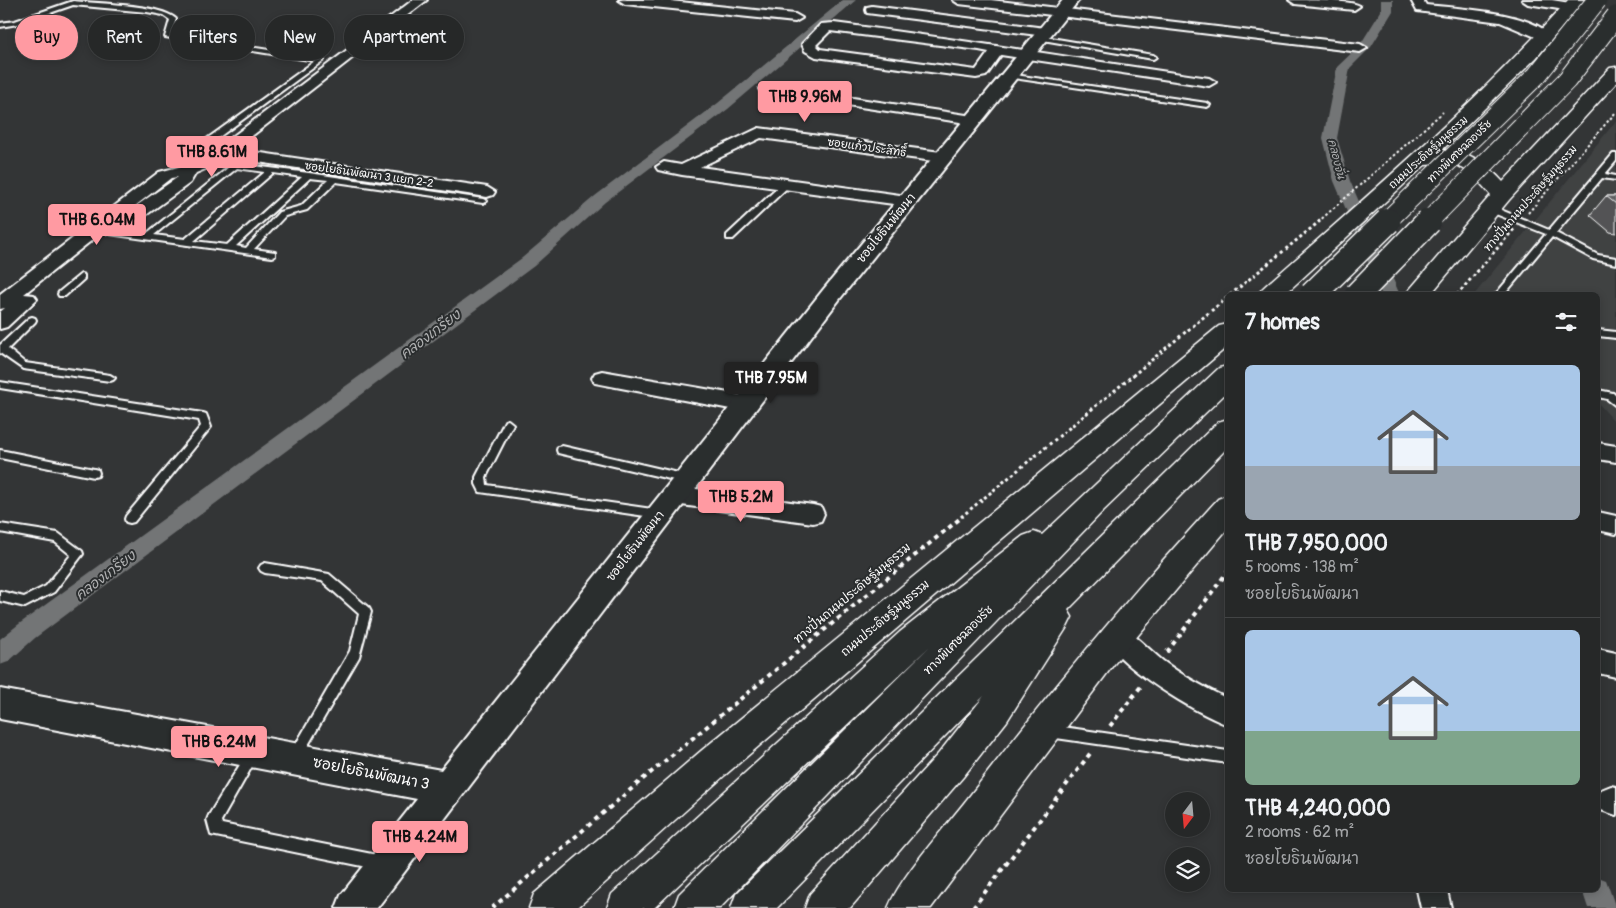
<!DOCTYPE html>
<meta charset="utf-8">
<style>
body{margin:0;font-family:Pangolin,"Playpen Sans Thai",sans-serif;background:#2e3030;color:#f1f3f6;height:100vh;display:flex;flex-direction:column;font-size:19px;white-space:nowrap}
*{box-sizing:border-box;margin:0}
p{font-size:16px;color:#a4a6a8}
.icon{flex:none;width:28px;height:28px;fill:none;stroke:currentColor;stroke-width:2;stroke-linecap:round;stroke-linejoin:round}
.map{position:relative;flex:1;overflow:hidden}
.details{position:absolute;left:1225px;top:292px;width:375px;height:600px;display:flex;flex-direction:column;background:#262828;border-radius:8px;box-shadow:0 2px 8px #0003,0 0 0 1px #424445}
.details>*{flex:none}
.banner{position:absolute;left:15px;top:15px;width:475px;height:45px;display:flex;gap:10px}
.needle{width:32px;rotate:196deg}
.buttons{position:absolute;left:1165px;top:792px;display:grid;gap:10px}
.buttons a{display:grid;place-items:center;width:45px;height:45px;border-radius:50%;background:#262828;box-shadow:0 2px 8px #0003,0 0 0 1px #424445;font-size:25px}
.price{position:absolute;translate:-50% -42px;padding:0 11px;border-radius:5px;background:#ff9aa2;color:#111;font-size:16px;line-height:32px;filter:drop-shadow(0 1px 2px #0008)}
.price::after{content:'';position:absolute;left:50%;top:30px;width:15px;height:11px;margin-left:-8px;background:inherit;clip-path:polygon(0 0,100% 0,50% 100%)}
.price.selected{background:#222;color:#fff}
ul{padding:0;list-style:none}
li{display:grid;align-content:center;gap:10px;height:265px;padding:0 20px}
li+li{border-top:1px solid #424445}
li span{display:grid;place-items:center;height:155px;border-radius:8px;color:#555}
li>.icon{margin-inline-start:auto}
span .icon{width:90px;height:90px;fill:#fffc;stroke-width:1}
li b{font-size:21px}
h2{display:flex;justify-content:space-between;align-items:center;height:60px;padding:0 20px;font-size:21px}
.pill{padding:0 18px;border-radius:22px;background:#262828;box-shadow:0 2px 8px #0003,0 0 0 1px #424445;font-size:18px;line-height:45px}
.pill.selected{background:#ff9aa2;color:#111}
.map>svg:first-child{display:block}
.built{fill:#404243}
.lines{fill:none;stroke-linecap:round;stroke-linejoin:round}
.canal{fill:#737576;fill-rule:evenodd}
.service-casing{stroke:#fff;stroke-width:4}
.minor-casing{stroke:#fff;stroke-width:4}
.tertiary-casing{stroke:#fff;stroke-width:4}
.primary-casing{stroke:#fff;stroke-width:3}
.motorway-casing{stroke:#fff;stroke-width:3}
.path-far2{stroke:#fff;stroke-width:2;stroke-dasharray:2.5 2.5;stroke-linecap:butt}
.path-far1{stroke:#fff;stroke-width:3;stroke-dasharray:3 3;stroke-linecap:butt}
.path{stroke:#fff;stroke-width:4;stroke-dasharray:4.5 4.5;stroke-linecap:butt}
.service{fill:#2a2d2e;fill-rule:evenodd}
.minor{fill:#2a2d2e;fill-rule:evenodd}
.tertiary{fill:#2a2d2e;fill-rule:evenodd}
.primary{fill:#2a2d2e;fill-rule:evenodd}
.motorway{fill:#2a2d2e;fill-rule:evenodd}
.motorway-bridge-far1-casing{stroke:#fff;stroke-width:21;stroke-linecap:butt}
.motorway-bridge-casing{stroke:#fff;stroke-width:28;stroke-linecap:butt}
.motorway-bridge-far1{stroke:#2a2d2e;stroke-width:19}
.motorway-bridge{stroke:#2a2d2e;stroke-width:25}
.wall{fill:#525354;stroke:#fff}
.building{fill:#5f6162;stroke:#fff}
.labels{text-anchor:middle;stroke-width:4;stroke-linejoin:round;paint-order:stroke}
.far-street-label{font-size:11px;fill:#fff;stroke:#2a2d2e}
.far-water-label{font-size:11px;font-style:italic;fill:#b2b3b4;stroke:#2a2d2e}
.street-label{font-size:12px;fill:#fff;stroke:#2a2d2e}
.water-label{font-size:14px;font-style:italic;fill:#b2b3b4;stroke:#2a2d2e}
.near-street-label{font-size:15px;fill:#fff;stroke:#2a2d2e}
</style>
<div class="map">
<svg width="1616" height="908" viewBox="0 0 1616 908">
<rect width="100%" height="100%" fill="#333536"/>
<filter id="ink" filterUnits="userSpaceOnUse"><feTurbulence type="fractalNoise" baseFrequency=".02" numOctaves="2"/><feDisplacementMap in="SourceGraphic" scale="10" xChannelSelector="R" yChannelSelector="G"/><feConvolveMatrix kernelMatrix="1 2 1 2 8 2 1 2 1" color-interpolation-filters="sRGB"/></filter>
<g filter="url(#ink)">
<path class="built" d="M1616,121V423L1598,403V295H1474Z"/>
<g class="lines">
<path class="canal" d="M843,0H856L728,109L605,202L534,266L35,638L8,662L0,665V639L19,624L522,258L595,196L718,103Z
M1381,0H1393V11L1371,47L1350,68L1337,138L1350,181L1400,295H1382L1334,181L1323,138L1337,67L1360,45L1381,11Z
M1598,877L1606,880L1616,908H1588L1582,890H1598Z"/>
<g class="service-casing">
<path id="service" d="M73,1C98,4 159,4 176,19L171,35L321,58L324,60L189,159L187,163L191,170L187,172H184L179,163L183,156L315,61L165,37L170,20L163,15L147,12L73,5L18,24L0,27V23L15,21Z
M1039,36L1153,55L1156,57L1153,59L1037,39L1036,38Z
M1008,74L1207,103L1210,105L1207,107L1006,77V75Z
M1613,154H1616V161L1605,174L1616,176V180L1602,178L1556,233L1598,255L1616,258V264L1593,259L1552,237L1504,295H1495L1546,234L1488,211V207H1494L1549,230Z
M206,160L309,173L483,199L487,201L483,203L336,182L307,210L285,216L254,249L275,252V256L272,257L109,234L108,232L112,229L146,234L229,167L206,164ZM237,168L265,172L185,239L154,235ZM273,173L302,177L227,245L194,241ZM310,178L328,180L301,206L279,212L246,248L236,246Z
M784,182H790L791,184L733,239H727V235Z
M81,274L84,275V279L65,296H59L58,294L59,292Z
M32,317L35,318L36,320L35,322L8,349L25,363L110,375L115,378L113,380L110,381L23,369L0,353V345L29,318Z
M1598,330L1616,332V338L1598,336Z
M0,382L203,413L206,414L211,427L134,522L130,523L126,522L125,519L126,516L201,426L199,420L0,388Z
M1598,390L1613,393L1616,396V406L1607,399L1598,397Z
M508,420L513,424L486,477L487,485L659,510L663,511L664,514L663,517L659,518L480,492L476,484V477L505,421Z
M562,446L687,475L691,476L692,479L691,482L687,483L562,454L558,453L557,450L558,447Z
M0,450L94,469L98,470L99,473L98,476L94,477L0,458Z
M0,524L58,533L82,551L83,554L54,592L25,607L0,601V591L24,597L46,586L71,555L55,542L0,532Z
M265,563L329,574L369,608L371,612L359,657L300,759L296,761L292,759L290,755L292,751L350,651L359,614L322,581L265,573L261,571L259,568L261,565Z
M1049,725L1228,751V763L1049,737L1045,735L1043,731L1045,727Z
M253,748L257,750L259,754L221,821L222,824L382,856L387,858L389,863L387,868L382,870L211,835L207,820L209,815L249,750Z"/>
</g>
<g class="minor-casing">
<path id="minor" d="M413,0H427L235,149L487,187L495,192L493,195L487,197L225,157L215,165L196,173L190,183L120,234H108L106,229L24,294L34,295L37,299L7,327L0,329V312L5,308L0,309V294L159,172L194,163L203,159ZM178,177L126,213L171,178Z
M619,0H661L795,14L802,18L795,22L625,4Z
M953,0H991L1360,44L1367,48L1360,52L959,4Z
M1289,0C1303,0 1352,0 1360,6L1354,10L1295,4Z
M1411,0H1423L1426,5C1456,8 1533,12 1552,37L1545,41L1500,22L1417,11Z
M1522,0H1552L1576,4L1577,7L1571,11L1528,4Z
M872,6L1045,28L1052,32L1045,36L867,13L866,10L867,7Z
M834,23C959,39 1084,60 1209,78L1216,82L1209,86L1001,55L986,76L976,78L816,57L805,51L802,44L821,24ZM830,31L979,50L989,52L976,70L820,49L816,45Z
M766,85L973,116L980,120L973,124L761,92L759,89L761,86Z
M759,128L941,152L949,157L941,162L761,138L700,167L914,197L916,201L914,205L908,206L682,175L658,170L656,167L664,162L681,165Z
M602,371L746,396L753,399L756,404L753,409L746,412L595,383L592,378L595,373Z
M1598,443L1616,446V462L1598,459Z
M674,486L813,505L821,507L824,514L821,521L813,523L674,504L666,501L663,495L666,489Z
M1598,512L1616,516V534L1598,530Z
M1116,625C1134,632 1148,649 1163,661C1183,676 1205,688 1228,699V725C1196,713 1118,667 1104,636L1107,628Z
M1598,649L1616,653V677L1598,673Z
M1611,786L1616,787V815L1601,810L1598,801L1601,790Z
M1417,890H1447L1451,908H1421Z"/>
</g>
<g class="tertiary-casing">
<path id="tertiary" d="M1063,0H1079L839,300L377,908H336L341,895L417,799L0,719V689L441,770L823,290Z"/>
</g>
<g class="primary-casing">
<path id="primary" d="M1568,0H1585L1536,58L1442,150C1468,150 1486,163 1503,182L1610,68L1616,67V83L1509,200L1430,295H1405L1491,195L1472,174L1454,163L1425,165L1284,295H1258L1262,289C1367,196 1475,105 1568,0Z
M1228,324V346L725,775L577,908H529L534,894L701,751L1219,326Z
M1228,495V528L1114,664L931,908H888C902,874 944,829 968,798C1047,695 1130,595 1218,499Z"/>
</g>
<g class="motorway-casing">
<path id="motorway" d="M1228,366V391L1103,511L720,908H674L679,894L930,646L654,908H607L612,894L900,632L1023,536L1034,532L1042,535L1219,368Z
M1228,419V447L1068,610L1072,617L1067,627L1007,721L963,777L850,908H805L810,894L939,753L984,696L777,908H731L736,894L1218,422Z"/>
</g>
<path class="path-far2" d="M1528,213L1616,112
M1318,222L1443,112"/>
<path class="path-far1" d="M1230,295L1320,221
M1457,295L1514,229
M961,517L1228,297"/>
<path class="path" d="M1167,652L1228,571
M1110,726L1142,685
M492,908L643,779L963,516
M973,908L1092,751"/>
<use href="#service" class="service"/>
<use href="#minor" class="minor"/>
<use href="#tertiary" class="tertiary"/>
<use href="#primary" class="primary"/>
<use href="#motorway" class="motorway"/>
<g class="motorway-bridge-far1-casing">
<path id="motorway-bridge-far1" d="M1386,222L1537,75L1597,0
M1428,222L1567,80L1616,16"/>
</g>
<g class="motorway-bridge-casing">
<path id="motorway-bridge" d="M1312,295L1388,221
M1357,295L1429,221"/>
</g>
<use href="#motorway-bridge-far1" class="motorway-bridge-far1"/>
<use href="#motorway-bridge" class="motorway-bridge"/>
</g>
<path class="wall" d="M1606,196H1616V233L1610,232L1590,215Z"/>
<path class="building" d="M1606,196H1616V204Z"/>
</g>
<g class="labels">
<g class="far-street-label">
<text transform="translate(867 147) rotate(8)" y="4">ซอยแก้วประสิทธื์</text>
<text transform="translate(1459 151) rotate(-44)" y="4">ทางพิเศษฉลองรัช</text>
<text transform="translate(1428 152) rotate(-42)" y="4">ถนนประดิษฐ์มนูธรรม</text>
<text transform="translate(369 174) rotate(8)" y="4">ซอยโยธินพัฒนา 3 แยก 2-2</text>
<text transform="translate(1530 198) rotate(-49)" y="4">ทางปั่นถนนประดิษฐ์มนูธรรม</text>
</g>
<g class="far-water-label">
<text transform="translate(1337 159) rotate(76)" y="4">คลองจั่น</text>
</g>
<g class="street-label">
<text transform="translate(886 228) rotate(-51)" y="4">ซอยโยธินพัฒนา</text>
<text transform="translate(635 546) rotate(-52)" y="4">ซอยโยธินพัฒนา</text>
<text transform="translate(852 593) rotate(-40)" y="4">ทางปั่นถนนประดิษฐ์มนูธรรม</text>
<text transform="translate(885 618) rotate(-40)" y="4">ถนนประดิษฐ์มนูธรรม</text>
<text transform="translate(958 640) rotate(-45)" y="4">ทางพิเศษฉลองรัช</text>
</g>
<g class="water-label">
<text transform="translate(430 334) rotate(-37)" y="5">คลองเกรียง</text>
<text transform="translate(105 575) rotate(-37)" y="5">คลองเกรียง</text>
</g>
<g class="near-street-label">
<text transform="translate(371 773) rotate(11)" y="5">ซอยโยธินพัฒนา 3</text>
</g>
</g>
</svg>
<div class="buttons">
<a><svg class="needle" viewBox="-14 -14 28 28"><path d="M0-13l5 13h-10z" fill="#e53935"/><path d="M0 13l5-13h-10z" fill="#a4a6a8"/></svg></a>
<a><svg class="icon" aria-label="layers" viewBox="0 0 24 24"><path d="M12 4l9 5-9 5-9-5zM3 14l9 5 9-5"/></svg></a>
</div>
<b class="price" style="left:805px;top:123px">THB 9.96M</b>
<b class="price" style="left:212px;top:178px">THB 8.61M</b>
<b class="price" style="left:97px;top:246px">THB 6.04M</b>
<b class="price selected" style="left:771px;top:404px">THB 7.95M</b>
<b class="price" style="left:741px;top:523px">THB 5.2M</b>
<b class="price" style="left:219px;top:768px">THB 6.24M</b>
<b class="price" style="left:420px;top:863px">THB 4.24M</b>
<div class="banner">
<a class="pill selected">Buy</a>
<a class="pill">Rent</a>
<a class="pill">Filters</a>
<a class="pill">New</a>
<a class="pill">Apartment</a>
</div>
<section class="details">
<h2>7 homes<svg class="icon" aria-label="filters" viewBox="0 0 24 24"><path d="M4 7h16M4 17h16"/><circle cx="9" cy="7" r="2"/><circle cx="15" cy="17" r="2"/></svg></h2>
<ul>
<li><span style="background:linear-gradient(#a9c7e8 65%,#9aa5b1 0)"><svg class="icon" aria-label="home" viewBox="0 0 24 24"><path d="M3 11l9-7 9 7M6 9v11h12V9"/></svg></span><div><b>THB 7,950,000</b><p>5 rooms · 138 m²</p><p>ซอยโยธินพัฒนา</p></div></li>
<li><span style="background:linear-gradient(#a9c7e8 65%,#7fa58c 0)"><svg class="icon" aria-label="home" viewBox="0 0 24 24"><path d="M3 11l9-7 9 7M6 9v11h12V9"/></svg></span><div><b>THB 4,240,000</b><p>2 rooms · 62 m²</p><p>ซอยโยธินพัฒนา</p></div></li>
</ul>
</section>
</div>
